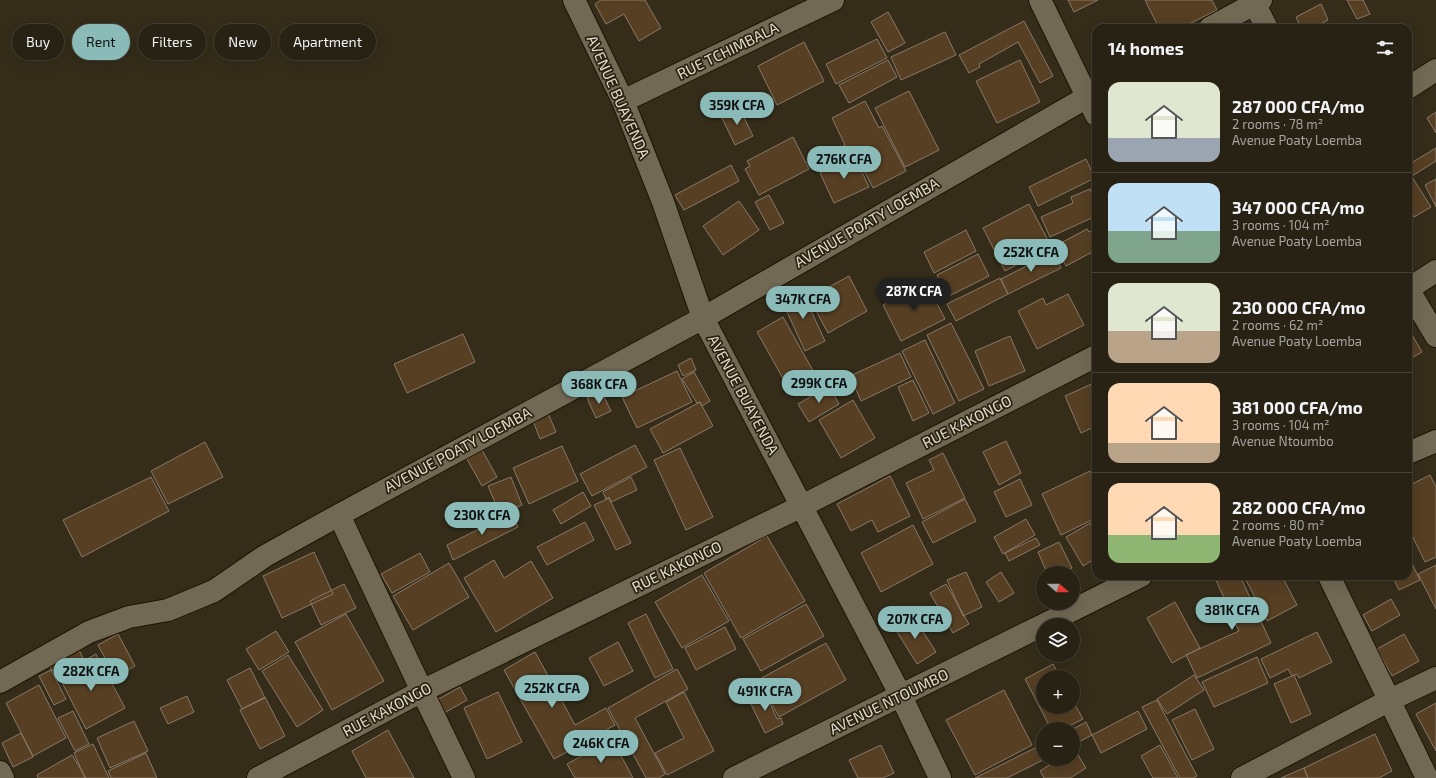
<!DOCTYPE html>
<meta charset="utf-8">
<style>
body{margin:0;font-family:"Exo 2",sans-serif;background:#302a1d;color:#f1f3f6;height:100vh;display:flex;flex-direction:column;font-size:15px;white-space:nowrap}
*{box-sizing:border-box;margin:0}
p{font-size:13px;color:#a5a4a0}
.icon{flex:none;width:22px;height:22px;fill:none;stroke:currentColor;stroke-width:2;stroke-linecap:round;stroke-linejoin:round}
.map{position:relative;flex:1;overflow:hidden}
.drawer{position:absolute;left:1092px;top:24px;width:320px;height:556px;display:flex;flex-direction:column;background:#282214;border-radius:12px;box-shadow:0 4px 16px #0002,0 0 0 1px #443f34}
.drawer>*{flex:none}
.guide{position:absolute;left:12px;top:24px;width:380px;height:36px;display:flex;gap:8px}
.needle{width:26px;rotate:110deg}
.tools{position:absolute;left:1036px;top:566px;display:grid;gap:8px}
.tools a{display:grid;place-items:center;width:44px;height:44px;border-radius:50%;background:#282214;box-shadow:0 4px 16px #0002,0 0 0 1px #443f34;font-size:20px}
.price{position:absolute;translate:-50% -34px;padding:0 9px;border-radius:14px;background:#8bbbb9;color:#111;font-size:13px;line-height:26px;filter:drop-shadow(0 1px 2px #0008)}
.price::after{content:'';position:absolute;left:50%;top:24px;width:12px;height:9px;margin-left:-6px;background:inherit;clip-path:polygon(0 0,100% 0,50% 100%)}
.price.active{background:#222;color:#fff}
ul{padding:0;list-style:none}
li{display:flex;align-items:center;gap:12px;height:100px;padding:0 16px}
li+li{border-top:1px solid #443f34}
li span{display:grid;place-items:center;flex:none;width:112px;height:80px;border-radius:12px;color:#555}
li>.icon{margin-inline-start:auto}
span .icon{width:48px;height:48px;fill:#fffc;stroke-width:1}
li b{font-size:17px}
h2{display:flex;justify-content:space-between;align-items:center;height:48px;padding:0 16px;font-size:17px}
.chip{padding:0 14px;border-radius:18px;background:#282214;box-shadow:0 4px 16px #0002,0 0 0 1px #443f34;font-size:14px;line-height:36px}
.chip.active{background:#8bbbb9;color:#111}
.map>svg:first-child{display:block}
.building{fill:#563f23;stroke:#897967}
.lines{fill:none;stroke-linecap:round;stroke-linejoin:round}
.street-casing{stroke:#1d1504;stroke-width:24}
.street{stroke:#726954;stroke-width:22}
.labels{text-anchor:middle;stroke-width:3.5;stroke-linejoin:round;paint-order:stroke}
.street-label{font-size:15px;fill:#e1dcd0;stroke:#2b2310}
</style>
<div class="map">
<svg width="1436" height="778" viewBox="0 0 1436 778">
<rect width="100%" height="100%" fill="#352d1a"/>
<path class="building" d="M601,0H645L661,28L639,41L624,14L606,24L595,4Z
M1068,0H1098L1074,12Z
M1145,0H1212L1217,10L1181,28H1159Z
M1347,0H1363L1370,14L1357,19Z
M1321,4L1328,20L1313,28H1301L1296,17Z
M888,12L905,43L888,52L871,22Z
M1241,19L1246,28H1229Z
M1024,21L1053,76L1040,83L1018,42L979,64L980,67L969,73L959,55Z
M945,32L956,55L901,80L891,57Z
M877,39L887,58L836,84L826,64Z
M804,42L824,81L777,105L758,66Z
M888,60L897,77L849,103L839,85Z
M1020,60L1040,102L997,123L976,81Z
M909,91L939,150L905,167L875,108Z
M865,101L879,128L882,126L906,171L873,188L855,152L846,157L841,147L845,145L832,118Z
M739,107L753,136L735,145L721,116Z
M1436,112V133L1427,118Z
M793,137L809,169L759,195L745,169L750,166L747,161Z
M1436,148V161L1412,176L1408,170V165Z
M840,149L846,159L832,166L826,156Z
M855,157L869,187L834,203L820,173Z
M1086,159L1095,178L1038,206L1029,187Z
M731,165L739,181L684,210L675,195Z
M1412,177L1431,207L1414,217L1408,208V179Z
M1436,179V207L1425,185Z
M1090,189L1096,203V216L1050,237L1041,217L1073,203L1071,197Z
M769,195L784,223L770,230L755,202Z
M739,201L759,230L723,255L703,226Z
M1029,204L1051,246L1005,271L983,228Z
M1087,229L1089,232L1096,229V250L1066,266L1055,246Z
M966,230L976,251L934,273L924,252Z
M1054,252L1061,268L1008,294L1001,279Z
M978,254L989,276L947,297L937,275Z
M849,276L867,311L828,333L809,298Z
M1000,278L1008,294L956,321L947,304Z
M926,282L945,319L901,341L883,305Z
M801,289L825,341L805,351L781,299Z
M1068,294L1084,325L1037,349L1018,311L1043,298L1046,305Z
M783,317L816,376L790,391L757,332Z
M951,323L984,389L959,401L927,335Z
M1408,328L1422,352L1408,360Z
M463,334L475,362L407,393L394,364Z
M1010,336L1025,371L989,386L975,351Z
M925,340L955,403L933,414L902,351Z
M900,353L911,377L861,401L850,376Z
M691,358L696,370L683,376L678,365Z
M677,371L692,402L637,428L622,397Z
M694,372L710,401L702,406L700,402L697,403L682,379Z
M913,380L929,413L913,421L898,387Z
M1096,382V426L1081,433L1065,396Z
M829,386L839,404L809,422L798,404Z
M601,391L611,411L596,418L587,398Z
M853,400L875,438L841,458L819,420Z
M700,402L713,426L663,453L650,429Z
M547,411L556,432L540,439L532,418Z
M1006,441L1021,473L999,485L983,452Z
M205,442L223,477L168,504L151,471Z
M635,445L647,467L592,496L580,474Z
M562,446L578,481L529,504L513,468Z
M680,448L713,517L686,530L654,460Z
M482,450L497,477L482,486L467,459Z
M943,453L965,498L923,519L906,483L934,470L929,460Z
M1090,471L1096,484V518L1061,535L1042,494Z
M1430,475L1436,487V557L1425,562L1408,527V486Z
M890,476L910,516L878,532L872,520L851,531L837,504Z
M151,477L169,511L82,557L63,520Z
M511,477L522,505L500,514L488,486Z
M631,477L637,490L611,502L609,497L606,499L603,492Z
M1020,479L1032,505L1006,517L994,492Z
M583,492L591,506L561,524L553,510Z
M609,498L631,543L616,550L594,505Z
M965,499L976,521L933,543L922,522Z
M511,513L518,527L453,560L447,545Z
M1026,519L1035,535L1003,554L994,537Z
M585,522L594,540L547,565L537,547Z
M1090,523L1096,533V558L1083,566L1066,537Z
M913,525L933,564L881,592L861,553Z
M767,536L805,601L741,638L704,573Z
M1036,538L1040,545L1009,561L1005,553Z
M1059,542L1072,568L1062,573H1047L1038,552Z
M314,552L333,594L282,618L263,576Z
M420,553L430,572L392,593L381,574Z
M1408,555L1420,580L1399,590L1392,576H1408Z
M494,560L504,578L531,561L553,598L496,632L464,578Z
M449,563L469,597L413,630L393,596Z
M1436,565V609L1418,574Z
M966,572L982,607L963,616L947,580Z
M1001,572L1014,593L999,602L986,582Z
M702,575L729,621L682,648L655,602Z
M1218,576H1240L1271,643L1197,678L1186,655L1239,631L1215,578Z
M1244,576H1282L1297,605L1267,621Z
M344,584L356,608L321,625L310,601Z
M946,584L969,624L953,633L930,593Z
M1391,599L1400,615L1372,631L1363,615Z
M1175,602L1200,648L1172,663L1147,618Z
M806,604L824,636L761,671L743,639Z
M346,614L384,681L332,710L295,642Z
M646,614L673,669L655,678L628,623Z
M913,616L936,652L917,664L894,627Z
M725,627L736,649L696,670L685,648Z
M276,631L289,652L259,670L246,649Z
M1317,632L1332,662L1299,678L1297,674L1292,676L1288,669L1270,678L1261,659Z
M118,634L135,666L115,677L98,645Z
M1404,634L1419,661L1392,676L1377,649Z
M618,642L633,671L604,686L589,658Z
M826,643L846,680L779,717L758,680Z
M76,644L83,658L52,671L46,657Z
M535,652L575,725L606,708L615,725L554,759L504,670Z
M96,654L125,708L86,729L58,675Z
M288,655L323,710L297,727L262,671Z
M1257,657L1268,683L1214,707L1202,682Z
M1053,664L1060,677H1043V707H1073V701L1083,719L1063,729H1051L1025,679Z
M250,668L265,698L242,709L227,680Z
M677,669L688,689L635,718L665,774L659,778H646L608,708Z
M51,670L66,699L54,705L39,676Z
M1194,675L1204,690L1167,714L1157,699Z
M1294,675L1311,714L1291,723L1274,684Z
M39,685L66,738L33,756L6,703Z
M460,687L467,700L444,713L437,700Z
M764,690L777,719L781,718L783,724L765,733L748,698Z
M1004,690L1032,745L975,775L946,720Z
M498,692L522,742L487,759L464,708Z
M684,692L714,751L667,775L655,753L684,738L666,702Z
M187,696L194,712L168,724L160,708Z
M265,697L285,736L260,749L240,710Z
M1157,700L1197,776L1193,778H1180L1142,707Z
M1436,703V751L1416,714Z
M1195,709L1214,749L1192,760L1172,720Z
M73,711L89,744L75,751L58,718Z
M1138,711L1147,729L1101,753L1092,735Z
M134,721L148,751L110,768L97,738Z
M1086,722L1092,735L1073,745V729Z
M388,730L414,778H366L352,751Z
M21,733L33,757L13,767L2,743Z
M1375,734L1392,771L1379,778H1308L1304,768Z
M612,739L633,778H575L567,764Z
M93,744L109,778H85L74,753Z
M1043,744V759H1045L1007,778H975Z
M881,745L894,773L883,778H858L849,760Z
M1160,745L1178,778H1153L1141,756Z
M1075,750L1086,768L1070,778H1044L1040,771L1059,759H1073V751Z
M146,753L157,778H111L108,771Z
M72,755L86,778H38L37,775Z
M1304,768L1308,778H1281Z"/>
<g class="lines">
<g class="street-casing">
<path id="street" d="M574,0L623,101L663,202L703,318L901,696L940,778
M1040,0L1096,115
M1254,3L1267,28
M1210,28L1261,0
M1408,88L1436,70
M623,101L833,0
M1408,289L1436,336
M1408,289L1436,271
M1408,453L1436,441
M339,515L422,691L464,778
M1329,576L1427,778
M1043,625L1141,576
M0,682L89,632L129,617L168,610L214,591L265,556L339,515L703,318L1096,92
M0,772L3,778
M258,778L422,691L802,506L1096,356
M734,778L1043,625
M1242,778L1390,700L1436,678"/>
</g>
<use href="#street" class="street"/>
</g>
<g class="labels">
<g class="street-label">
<text transform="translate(728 51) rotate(-26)" y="5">RUE TCHIMBALA</text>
<text transform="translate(618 97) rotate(66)" y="5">AVENUE BUAYENDA</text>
<text transform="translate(867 223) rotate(-30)" y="5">AVENUE POATY LOEMBA</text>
<text transform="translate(743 395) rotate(62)" y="5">AVENUE BUAYENDA</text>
<text transform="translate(967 422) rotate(-27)" y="5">RUE KAKONGO</text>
<text transform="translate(458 450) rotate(-28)" y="5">AVENUE POATY LOEMBA</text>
<text transform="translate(677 567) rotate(-26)" y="5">RUE KAKONGO</text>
<text transform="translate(889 702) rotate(-26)" y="5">AVENUE NTOUMBO</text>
<text transform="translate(387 710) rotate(-28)" y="5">RUE KAKONGO</text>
</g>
</g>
</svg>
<div class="tools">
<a><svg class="needle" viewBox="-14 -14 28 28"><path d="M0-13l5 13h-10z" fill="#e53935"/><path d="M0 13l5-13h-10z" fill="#a5a4a0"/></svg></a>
<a><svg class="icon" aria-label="layers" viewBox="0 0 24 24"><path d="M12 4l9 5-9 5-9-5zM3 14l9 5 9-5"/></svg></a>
<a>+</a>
<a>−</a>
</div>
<b class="price" style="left:737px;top:126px">359K CFA</b>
<b class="price" style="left:844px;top:180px">276K CFA</b>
<b class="price" style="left:1031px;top:273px">252K CFA</b>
<b class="price active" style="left:914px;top:312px">287K CFA</b>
<b class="price" style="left:803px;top:320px">347K CFA</b>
<b class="price" style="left:819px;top:404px">299K CFA</b>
<b class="price" style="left:599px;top:405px">368K CFA</b>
<b class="price" style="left:482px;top:536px">230K CFA</b>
<b class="price" style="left:1232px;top:631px">381K CFA</b>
<b class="price" style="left:915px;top:640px">207K CFA</b>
<b class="price" style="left:91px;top:692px">282K CFA</b>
<b class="price" style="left:552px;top:709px">252K CFA</b>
<b class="price" style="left:765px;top:712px">491K CFA</b>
<b class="price" style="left:601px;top:764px">246K CFA</b>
<div class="guide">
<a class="chip">Buy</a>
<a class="chip active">Rent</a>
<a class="chip">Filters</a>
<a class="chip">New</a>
<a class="chip">Apartment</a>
</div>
<section class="drawer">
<h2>14 homes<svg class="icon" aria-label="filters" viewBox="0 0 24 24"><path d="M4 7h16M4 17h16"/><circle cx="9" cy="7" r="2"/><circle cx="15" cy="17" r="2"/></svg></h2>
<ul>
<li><span style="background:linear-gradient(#dfe7d0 70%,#9aa5b1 0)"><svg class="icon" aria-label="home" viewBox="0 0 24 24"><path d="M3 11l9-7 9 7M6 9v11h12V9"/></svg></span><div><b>287 000 CFA/mo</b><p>2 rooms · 78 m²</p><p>Avenue Poaty Loemba</p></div></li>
<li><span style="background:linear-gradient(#bfe0f5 60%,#7fa58c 0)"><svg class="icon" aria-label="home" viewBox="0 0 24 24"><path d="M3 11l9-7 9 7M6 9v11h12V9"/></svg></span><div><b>347 000 CFA/mo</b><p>3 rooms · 104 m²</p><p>Avenue Poaty Loemba</p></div></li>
<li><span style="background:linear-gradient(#dfe7d0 60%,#b9a48a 0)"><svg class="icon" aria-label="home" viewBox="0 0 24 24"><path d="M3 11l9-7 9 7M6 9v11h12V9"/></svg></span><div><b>230 000 CFA/mo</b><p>2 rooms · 62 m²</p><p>Avenue Poaty Loemba</p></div></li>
<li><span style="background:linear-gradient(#ffd9b3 75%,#b9a48a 0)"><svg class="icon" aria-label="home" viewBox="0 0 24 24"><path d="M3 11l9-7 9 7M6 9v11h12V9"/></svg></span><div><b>381 000 CFA/mo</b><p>3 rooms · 104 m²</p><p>Avenue Ntoumbo</p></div></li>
<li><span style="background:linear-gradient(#ffd9b3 65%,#8fb573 0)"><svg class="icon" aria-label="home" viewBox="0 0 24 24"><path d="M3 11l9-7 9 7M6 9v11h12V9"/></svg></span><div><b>282 000 CFA/mo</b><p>2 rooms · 80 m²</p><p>Avenue Poaty Loemba</p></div></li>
</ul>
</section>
</div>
